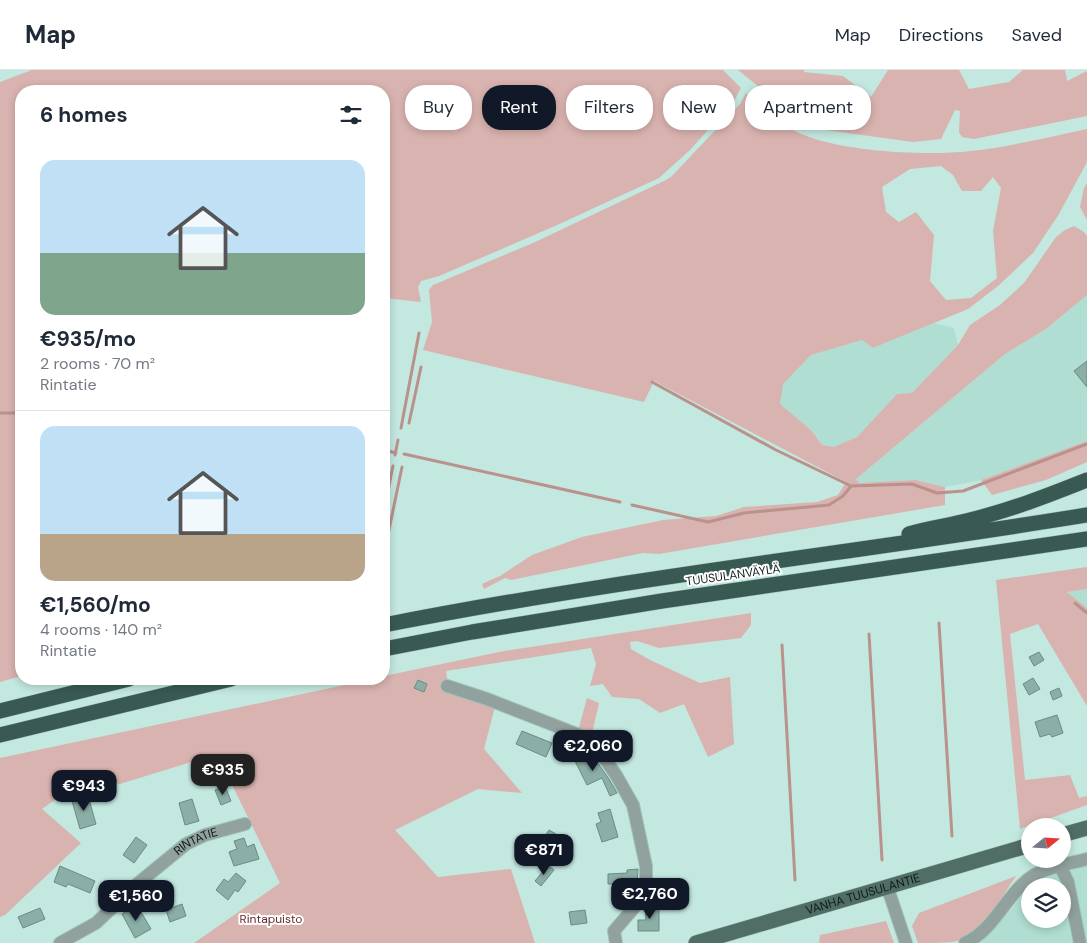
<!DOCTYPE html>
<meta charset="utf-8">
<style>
body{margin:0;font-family:"DM Sans",sans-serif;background:#f2f2f3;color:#1f2937;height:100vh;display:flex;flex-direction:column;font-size:19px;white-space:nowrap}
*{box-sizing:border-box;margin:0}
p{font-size:16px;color:#747a83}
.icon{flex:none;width:28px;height:28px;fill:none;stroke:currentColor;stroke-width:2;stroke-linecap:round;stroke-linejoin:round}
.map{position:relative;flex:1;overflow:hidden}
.side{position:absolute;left:15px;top:15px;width:375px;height:600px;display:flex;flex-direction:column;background:#fff;border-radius:20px;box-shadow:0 2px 8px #0003}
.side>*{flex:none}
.banner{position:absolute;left:405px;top:15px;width:475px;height:45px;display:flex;gap:10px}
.needle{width:32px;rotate:72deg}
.buttons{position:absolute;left:1021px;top:748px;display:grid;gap:10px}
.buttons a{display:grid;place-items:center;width:50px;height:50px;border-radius:50%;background:#fff;box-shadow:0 2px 8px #0003;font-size:25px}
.price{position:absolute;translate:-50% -42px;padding:0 11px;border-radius:10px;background:#111827;color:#fff;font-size:16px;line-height:32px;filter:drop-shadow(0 1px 2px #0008)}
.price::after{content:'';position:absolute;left:50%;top:30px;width:15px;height:11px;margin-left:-8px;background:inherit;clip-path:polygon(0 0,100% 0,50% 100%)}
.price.selected{background:#222;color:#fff}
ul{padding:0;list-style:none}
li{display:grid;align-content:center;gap:10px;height:265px;padding:0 25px}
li+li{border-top:1px solid #e0e1e3}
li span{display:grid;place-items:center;height:155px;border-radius:15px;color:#555}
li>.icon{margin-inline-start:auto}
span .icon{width:90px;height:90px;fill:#fffc;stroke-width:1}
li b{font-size:21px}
h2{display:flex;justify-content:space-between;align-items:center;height:60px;padding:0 25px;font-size:21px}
.pill{padding:0 18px;border-radius:20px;background:#fff;box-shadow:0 2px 8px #0003;font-size:18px;line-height:45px}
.pill.selected{background:#111827;color:#fff}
header{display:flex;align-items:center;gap:30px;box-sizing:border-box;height:70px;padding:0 25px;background:#fff;border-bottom:1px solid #e0e1e3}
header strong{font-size:24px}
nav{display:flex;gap:28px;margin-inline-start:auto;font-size:18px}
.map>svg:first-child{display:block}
.built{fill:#b0ded2;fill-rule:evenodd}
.green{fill:#d9b3af;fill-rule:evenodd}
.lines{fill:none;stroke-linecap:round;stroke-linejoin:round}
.stream{stroke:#bb918c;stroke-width:3}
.building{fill:#8bafa6;stroke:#698c83}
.minor-casing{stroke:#a1c3bb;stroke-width:14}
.major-casing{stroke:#a1c3bb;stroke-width:16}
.highway-casing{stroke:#a1c3bb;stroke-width:16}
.minor{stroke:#91a19d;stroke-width:12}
.major{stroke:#506d66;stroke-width:15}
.highway{stroke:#395a53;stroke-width:15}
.labels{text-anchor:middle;stroke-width:4;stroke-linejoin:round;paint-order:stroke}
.street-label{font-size:12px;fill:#0d1b18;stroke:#fff}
.park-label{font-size:12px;fill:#622a27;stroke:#fff}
</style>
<header>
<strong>Map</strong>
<nav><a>Map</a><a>Directions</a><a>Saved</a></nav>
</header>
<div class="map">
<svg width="1087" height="873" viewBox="0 0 1087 873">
<rect width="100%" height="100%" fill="#c2e8df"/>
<path class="built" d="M1087,225V371L981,410L945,417L915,410L859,413L856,409L1005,284L1046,259Z
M934,253L954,258L958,275L912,323L897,324L857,367L834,377L822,375L811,360L780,334L782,314L811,285L862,270L873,278Z
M1087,519V538L1067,522Z
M1087,793V873H974L987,864L1011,840L1031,813L1049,803ZM1030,816H1062V849H1030Z"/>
<path class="green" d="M32,0H723L741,18L734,31L690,80L659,108L555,156L439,206L421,211L418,217L421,232L384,228V21H21V606L0,612V12Z
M738,0H804V2L843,6L871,27L888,0H959L969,19L1009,12L1023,0H1065L1067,11L1087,1V46L974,69L962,67L959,62L960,41L955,40L941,69L913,72L825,60L801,49L780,34Z
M746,23C763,43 789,61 815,69C857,82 927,86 971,81C1009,77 1049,67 1087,59V92L1059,144L1033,183L998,216L968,239L873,278L862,270L811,285L783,314L780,334L811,360L822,375L834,377L857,367L897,324L912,323L958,275L970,255L1000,235L1024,213L1056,167L1065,160L1074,156L1084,162L1087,166V225L1046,259L1005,284L856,409L859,413L915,410L945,417V435L659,484L643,483L511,510L505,508L484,519L482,514L500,506L532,485L582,467L663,450L716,446L744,437L817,432L838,425L846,412L654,311L644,332L423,280L432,252L429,220L433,215L533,173L664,111L671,107L740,34ZM941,96L953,105L962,121H981L993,107L1001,118L993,161L997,208L971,228L946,230L930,211L934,165L916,142L899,152L886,142L882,117L910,99Z
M1087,113V150L1080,137L1084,118Z
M1087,371V392L1046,410L992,425L981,410Z
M1087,497V519L1067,522L1087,538V636L1038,554L1010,564L1025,710L1070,705L1079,728L1087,726V735L1020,759L996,510Z
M751,543V555L741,568L659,578L637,571L630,572L631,579L650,590L700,613L730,607L734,674L708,687L684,634L660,643L639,629L612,627L603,614L590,616L596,594L591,578L446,601L448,613L497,629L484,679L522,723L478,719L395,760L438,807L511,799L535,873H194L280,813L217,684L120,714L101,710L56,729L42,739L81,773L5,845L0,847V688L373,609H384V606L504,581Z
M587,628L599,633L593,659L594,669L578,661Z
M1016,806C1000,829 983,866 953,872C942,873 929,873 918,873L912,856L919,843Z
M886,851L894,873H819L820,865Z"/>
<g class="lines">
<path class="stream" d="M652,312L776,380L851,416
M0,343H21
M409,353L421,297
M401,358L419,263
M384,380L396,383
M404,384L620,432
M395,385L398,370
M632,435L708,452L744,443L829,435L843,426L851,416L912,414L937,423L963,421L1087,374
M384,440L393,396
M384,484L402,397
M1075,533L1087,543
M939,553L952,766
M869,564L882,790
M782,575L795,810"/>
</g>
<path class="building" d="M1087,291V317L1074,301Z
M1039,582L1044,590L1034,596L1029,587Z
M1033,608L1040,619L1029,625L1023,614Z
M418,610L427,614L424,622L414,618Z
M1059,618L1062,626L1053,630L1050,622Z
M1057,645L1063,663L1052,667L1050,664L1040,667L1035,652Z
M522,661L552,673L546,687L516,674Z
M590,682L609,709L617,723L610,726L602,708L587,715L574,689Z
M225,716L231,731L221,735L215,720Z
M88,726L96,754L80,759L72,731Z
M192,729L199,751L185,755L179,733Z
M610,739L618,767L602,772L596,754L601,752L598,743Z
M549,760L556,764L550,773L543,769Z
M136,767L147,775L134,793L123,785Z
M244,768L247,777L254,774L259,789L234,796L229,782L237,779L234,771Z
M548,795L554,800L541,816L535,811Z
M60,796L95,811L90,823L68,814L66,817L54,812Z
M638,799L637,816H627V814H608V804L627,803V800Z
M236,803L246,811L238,822L235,820L228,830L216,820L224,809L228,812Z
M182,834L186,846L170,852L166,840Z
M137,835L151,859L135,868L122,844Z
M645,837H659V861H638V850H646Z
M40,838L45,849L23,858L18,847Z
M585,840L587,853L571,855L569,842Z"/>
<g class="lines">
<g class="minor-casing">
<g id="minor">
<path d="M447,616L487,629L587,668L596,676L616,705L633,735L646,796V816L638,833L614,861L616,873"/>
<path d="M1060,796L1068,812L1080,873"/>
<path d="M887,816L906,873"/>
<path id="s1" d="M60,873L96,853L136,815L186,774L205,765L245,754"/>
<path d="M965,873C995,860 1007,822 1034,805C1048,797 1072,793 1087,789"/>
</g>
</g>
<g class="major-casing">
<g id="major">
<path d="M1062,765L1087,758"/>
<path id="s2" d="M696,873L1030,775"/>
</g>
</g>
<g class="highway-casing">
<path id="highway" d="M909,464C928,458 947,456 966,451C1008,441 1047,426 1087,410
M384,555C617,509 853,483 1087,445
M384,579L472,562L662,531L1087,469
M0,641L129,609
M0,665L231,609"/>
</g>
<use href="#minor" class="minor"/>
<use href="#major" class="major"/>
<use href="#highway" class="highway"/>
</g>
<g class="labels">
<g class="street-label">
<text transform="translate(733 505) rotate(-8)" y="4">TUUSULANVÄYLÄ</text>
<text dy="4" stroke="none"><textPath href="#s1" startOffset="171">RINTATIE</textPath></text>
<text dy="4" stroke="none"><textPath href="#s2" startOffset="174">VANHA TUUSULANTIE</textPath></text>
</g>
<g class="park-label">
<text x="271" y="853">Rintapuisto</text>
</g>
</g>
</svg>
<div class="buttons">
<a><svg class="needle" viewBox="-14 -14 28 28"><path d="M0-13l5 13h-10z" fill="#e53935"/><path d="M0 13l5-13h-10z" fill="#747a83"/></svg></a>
<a><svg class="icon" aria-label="layers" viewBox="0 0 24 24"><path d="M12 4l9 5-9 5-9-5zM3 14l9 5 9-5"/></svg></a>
</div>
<b class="price" style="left:593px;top:702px">€2,060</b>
<b class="price selected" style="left:223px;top:726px">€935</b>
<b class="price" style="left:84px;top:742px">€943</b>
<b class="price" style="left:544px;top:806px">€871</b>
<b class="price" style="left:650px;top:850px">€2,760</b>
<b class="price" style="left:136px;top:852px">€1,560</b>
<div class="banner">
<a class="pill">Buy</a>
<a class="pill selected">Rent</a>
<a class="pill">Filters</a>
<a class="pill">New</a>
<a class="pill">Apartment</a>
</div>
<section class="side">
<h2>6 homes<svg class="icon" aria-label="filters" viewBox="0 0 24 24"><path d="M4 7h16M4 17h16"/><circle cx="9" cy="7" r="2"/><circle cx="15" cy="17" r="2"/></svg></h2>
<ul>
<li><span style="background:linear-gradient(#bfe0f5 60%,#7fa58c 0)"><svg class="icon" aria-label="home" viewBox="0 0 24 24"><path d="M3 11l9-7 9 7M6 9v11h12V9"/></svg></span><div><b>€935/mo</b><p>2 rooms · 70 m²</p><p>Rintatie</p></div></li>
<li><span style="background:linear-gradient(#bfe0f5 70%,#b9a48a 0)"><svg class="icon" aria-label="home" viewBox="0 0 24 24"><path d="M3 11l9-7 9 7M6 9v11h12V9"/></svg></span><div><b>€1,560/mo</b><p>4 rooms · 140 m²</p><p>Rintatie</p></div></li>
</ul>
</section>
</div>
